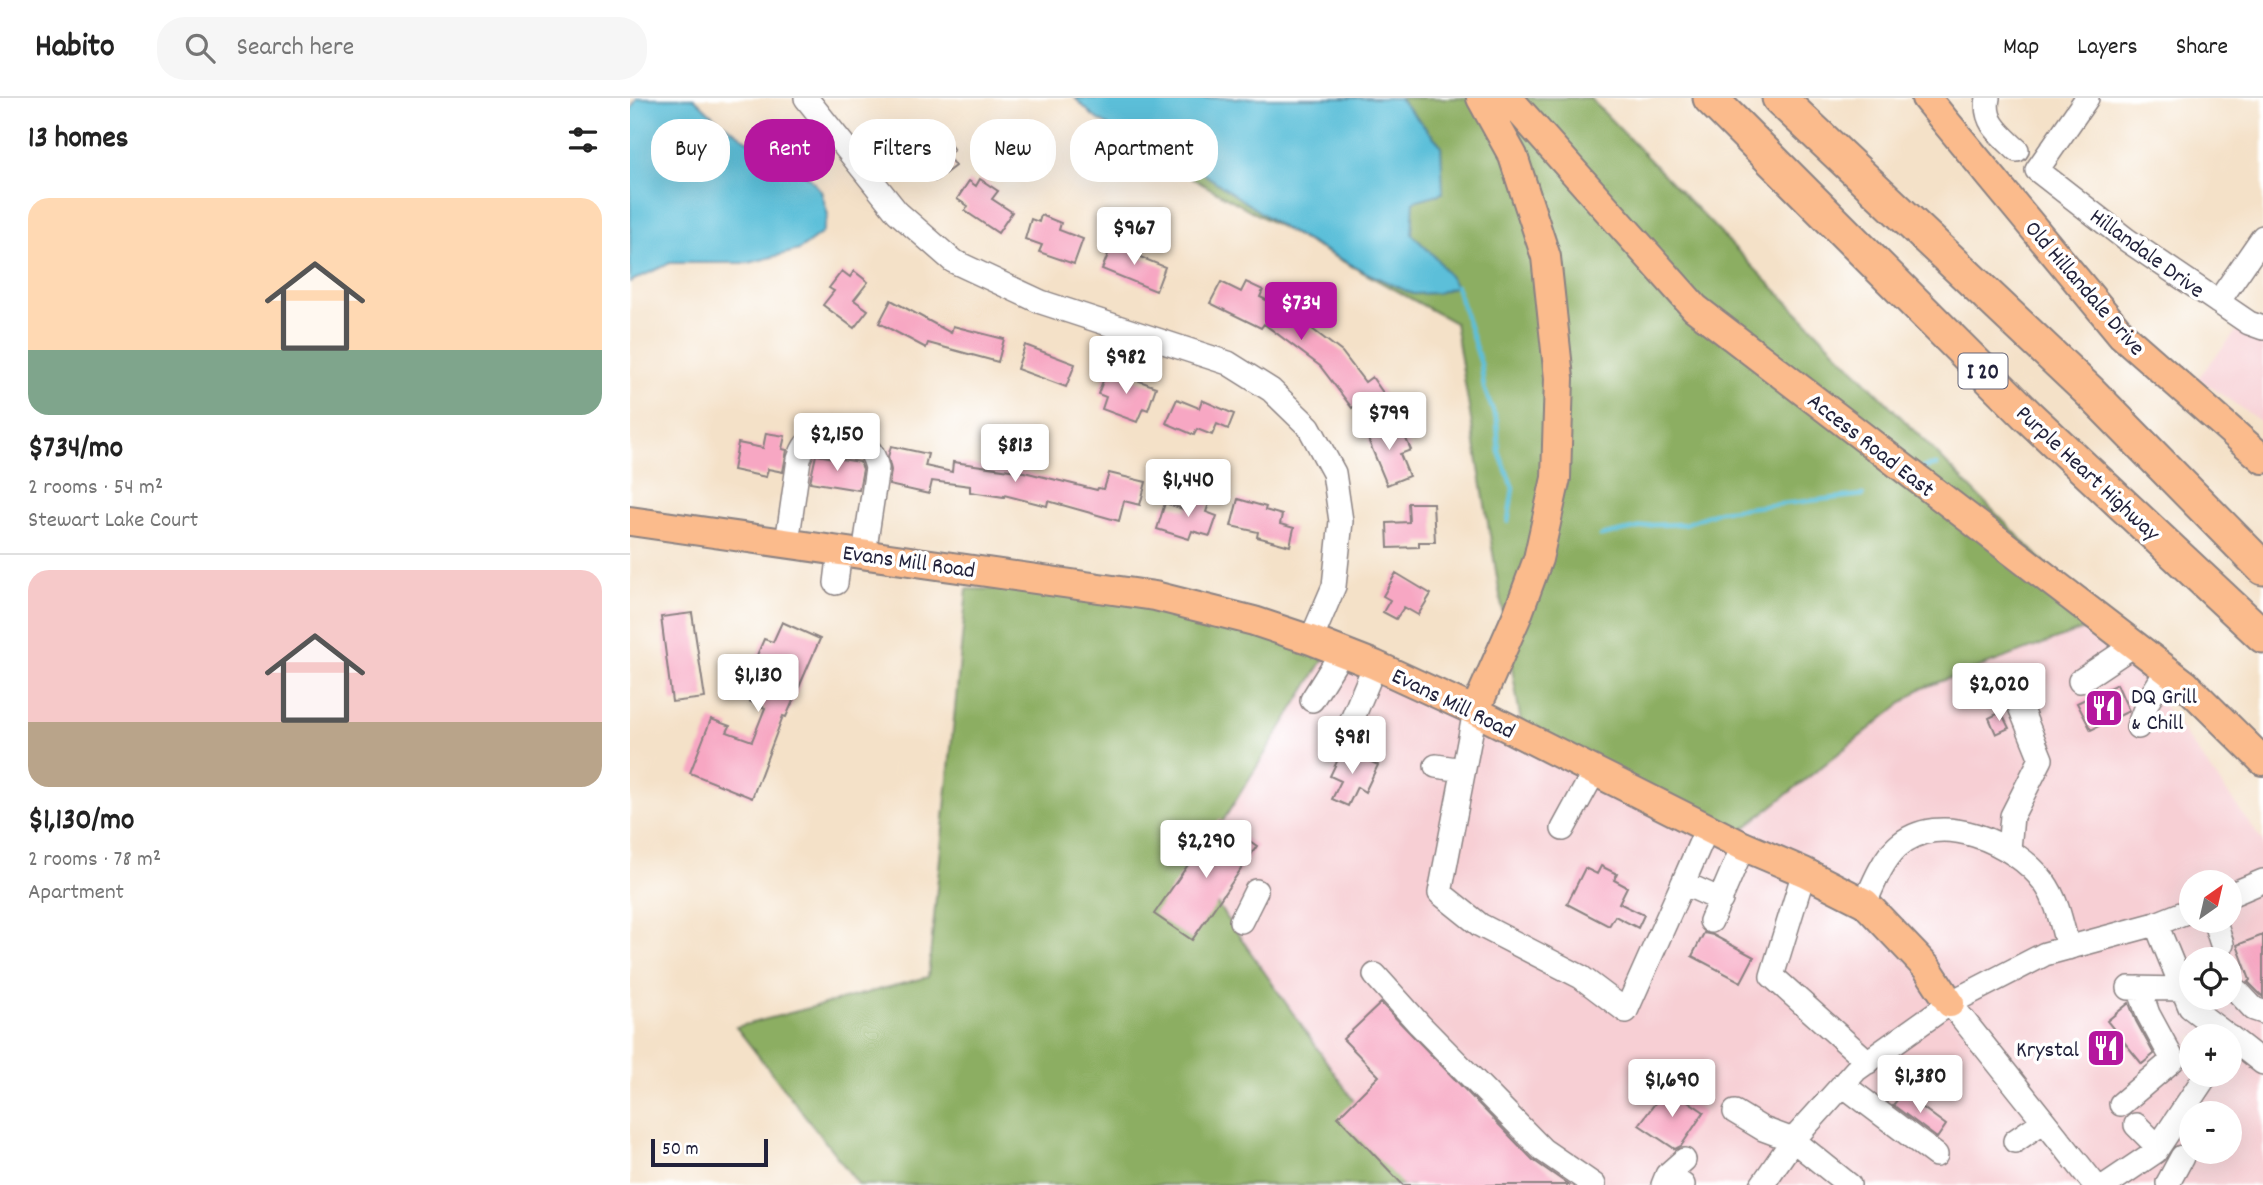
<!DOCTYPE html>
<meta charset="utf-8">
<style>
body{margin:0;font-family:Dekko,sans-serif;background:#f6f6f6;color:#222;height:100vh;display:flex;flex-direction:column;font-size:26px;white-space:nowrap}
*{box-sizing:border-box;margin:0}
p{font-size:23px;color:#767676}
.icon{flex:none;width:38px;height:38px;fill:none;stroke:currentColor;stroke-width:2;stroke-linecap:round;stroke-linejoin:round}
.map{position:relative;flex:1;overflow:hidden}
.panel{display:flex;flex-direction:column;background:#fff;width:630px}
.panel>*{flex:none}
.banner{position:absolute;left:21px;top:21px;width:665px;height:63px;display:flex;gap:14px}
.needle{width:46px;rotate:34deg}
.controls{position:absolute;left:1549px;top:772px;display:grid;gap:14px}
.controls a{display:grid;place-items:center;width:63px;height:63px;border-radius:50%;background:#fff;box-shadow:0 7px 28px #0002;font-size:35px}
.scale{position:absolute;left:21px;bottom:18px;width:117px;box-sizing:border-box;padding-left:7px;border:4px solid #22223b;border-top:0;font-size:19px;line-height:24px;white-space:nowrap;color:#22223b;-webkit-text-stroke:5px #fff;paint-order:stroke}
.price{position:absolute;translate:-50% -60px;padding:0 16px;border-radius:7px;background:#fff;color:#222;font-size:23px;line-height:46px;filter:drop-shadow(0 2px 4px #0008)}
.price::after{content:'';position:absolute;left:50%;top:42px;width:21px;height:16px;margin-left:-10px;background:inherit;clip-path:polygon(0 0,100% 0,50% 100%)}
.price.active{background:#b5179e;color:#fff}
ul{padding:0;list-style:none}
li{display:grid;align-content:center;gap:14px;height:371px;padding:0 28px}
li+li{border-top:2px solid #e0e0e0}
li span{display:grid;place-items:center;height:217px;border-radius:21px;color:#555}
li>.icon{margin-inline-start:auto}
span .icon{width:126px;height:126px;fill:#fffc;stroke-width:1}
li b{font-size:30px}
h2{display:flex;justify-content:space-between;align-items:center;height:84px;padding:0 28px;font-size:30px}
.chip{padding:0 24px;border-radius:28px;background:#fff;box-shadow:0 7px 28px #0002;font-size:24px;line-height:63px}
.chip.active{background:#b5179e;color:#fff}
header{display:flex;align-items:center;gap:42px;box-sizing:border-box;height:98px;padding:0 35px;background:#fff;border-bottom:2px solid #e0e0e0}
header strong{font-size:33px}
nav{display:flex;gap:38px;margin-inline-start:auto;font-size:24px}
.search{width:490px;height:63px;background:#f6f6f6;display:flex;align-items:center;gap:18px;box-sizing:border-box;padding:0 24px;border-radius:28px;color:#767676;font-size:26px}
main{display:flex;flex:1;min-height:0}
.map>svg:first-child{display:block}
.built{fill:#f7cfd4;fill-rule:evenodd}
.forest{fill:#8cae62;stroke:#57684e;stroke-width:2}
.water{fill:#5bbfd9;stroke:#3e708a;stroke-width:2}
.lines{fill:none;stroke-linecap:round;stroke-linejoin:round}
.stream{stroke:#5bbfd9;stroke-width:4.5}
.building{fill:#f7a7c3}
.minor-casing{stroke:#8b8282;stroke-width:26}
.major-casing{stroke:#8b8282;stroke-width:32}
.highway-casing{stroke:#8b8282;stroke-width:37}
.minor{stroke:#fff;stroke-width:23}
.major{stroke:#fbbb8c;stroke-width:28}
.highway{stroke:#fbbb8c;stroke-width:33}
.labels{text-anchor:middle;stroke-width:7;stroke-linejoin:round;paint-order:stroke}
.shield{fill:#fff;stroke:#646476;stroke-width:2}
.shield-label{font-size:21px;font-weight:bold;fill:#22223b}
.street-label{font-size:23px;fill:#22223b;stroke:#fff}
.poi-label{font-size:23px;fill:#22223b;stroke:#fff;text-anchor:start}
</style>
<header>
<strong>Habito</strong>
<div class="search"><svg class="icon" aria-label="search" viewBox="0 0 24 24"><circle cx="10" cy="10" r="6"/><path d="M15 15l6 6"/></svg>Search here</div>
<nav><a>Map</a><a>Layers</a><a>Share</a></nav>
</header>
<main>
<section class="panel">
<h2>13 homes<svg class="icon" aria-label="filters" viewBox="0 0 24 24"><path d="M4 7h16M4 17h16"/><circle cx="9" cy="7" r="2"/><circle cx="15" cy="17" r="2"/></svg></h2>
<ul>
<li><span style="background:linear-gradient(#ffd9b3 70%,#7fa58c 0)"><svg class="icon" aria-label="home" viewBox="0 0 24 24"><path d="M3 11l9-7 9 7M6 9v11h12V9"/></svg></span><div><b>$734/mo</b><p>2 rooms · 54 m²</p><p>Stewart Lake Court</p></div></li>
<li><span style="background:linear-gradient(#f6c9c9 70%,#b9a48a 0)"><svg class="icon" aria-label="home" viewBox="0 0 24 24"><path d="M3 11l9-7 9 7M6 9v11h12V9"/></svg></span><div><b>$1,130/mo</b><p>2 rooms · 78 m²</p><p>Apartment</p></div></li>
</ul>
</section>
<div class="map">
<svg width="1633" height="1087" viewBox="0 0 1633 1087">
<rect width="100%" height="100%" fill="#fff"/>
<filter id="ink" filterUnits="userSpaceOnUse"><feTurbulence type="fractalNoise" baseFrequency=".0143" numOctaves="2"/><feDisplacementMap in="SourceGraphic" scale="14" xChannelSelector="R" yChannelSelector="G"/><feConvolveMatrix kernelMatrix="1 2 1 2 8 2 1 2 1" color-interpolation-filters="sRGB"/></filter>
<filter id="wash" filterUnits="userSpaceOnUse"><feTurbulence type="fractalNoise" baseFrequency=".00686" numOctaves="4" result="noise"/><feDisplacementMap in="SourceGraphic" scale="28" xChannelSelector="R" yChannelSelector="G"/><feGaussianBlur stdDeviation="1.57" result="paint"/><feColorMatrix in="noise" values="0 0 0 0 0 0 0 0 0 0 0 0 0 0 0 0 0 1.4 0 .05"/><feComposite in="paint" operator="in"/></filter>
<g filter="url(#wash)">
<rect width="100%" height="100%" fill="#f4e1c8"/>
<path class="built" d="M1613,225L1633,236V325L1568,280Z
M1473,524L1633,744V1087H782L563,771L694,561L892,631L1108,735L1290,591ZM1561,784H1600V822H1561ZM1561,861H1600V900H1561ZM1561,938H1600V976H1561ZM1561,1015H1600V1054H1561Z"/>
<path class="forest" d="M710,0H960L1127,173L1473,524L1290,591L1108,735L892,631L825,225L485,38L603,1Z
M337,491L465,492L584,520L694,561L563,771L782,1087H229L106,929L298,879Z"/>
<path class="water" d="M7,0H64L83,18L136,56L179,79L191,93L198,117L192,135L169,152L119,165H40L0,184V13Z
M445,0H769L811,47L813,95L784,103L782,136L806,160L826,188L808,195L783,196L735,174L656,132L574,76L522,55L463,18Z"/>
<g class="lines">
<path class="stream" d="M826,188L851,266L854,290L867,323L869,354L883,390L878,424
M1291,370L1307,367
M971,438L1022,427L1055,426L1089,413L1233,397"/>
</g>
<g id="blocks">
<path class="building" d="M291,22L306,42L313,37L324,52L317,57L325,68L305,83L271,38Z
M350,81L368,93L362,101L382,114L368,135L335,113L338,108L327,101L339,83L346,88Z
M411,117L431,125L429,132L453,141L444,166L409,154L412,147L395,141L401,121L409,124Z
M497,144L513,151L510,159L535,169L526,193L472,171L481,149L493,153Z
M212,173L220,179L224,173L238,184L224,202L238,212L224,230L193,207L204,193L199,190Z
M591,184L611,194L616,184L633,192L630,199L660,214L712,254L735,284L742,279L756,299L733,317L726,307L722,310L690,268L634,226L631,230L580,205Z
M261,202L321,235L323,228L374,241L368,264L298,245L296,250L249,225Z
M395,247L445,266L436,289L387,271Z
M476,275L487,279L488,275L526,289L518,312L513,310L507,324L472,311L476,299L468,296Z
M547,301L569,310L572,302L604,316L598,331L587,326L582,337L567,331L564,337L536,325Z
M761,323L766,337L773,334L781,352L770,356L779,378L757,387L735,334Z
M136,335L155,338L152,351L157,352L153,374L138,371L136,379L103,372L108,345L133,350Z
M261,348L298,356L295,368L322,374L323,364L394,374L467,392L468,390L474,391L479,375L516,384L510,407L494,403L489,423L418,403L417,408L374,397V399L340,394V388L302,383L299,396L259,387L261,372L258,359Z
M186,357L230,364L233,371L229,392L180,384Z
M561,397L580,403L576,414L587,418L580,438L562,433L559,441L527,431L535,405L556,412Z
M608,401L636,409L635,412L652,417L650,426L664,430L660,448L627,439L628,434L601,428Z
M778,405H803L805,444H789V449L758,450L757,425L779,424Z
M766,475L801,496L788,517L774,509L766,521L753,514L760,502L753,498Z
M62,515L75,600L42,604L31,519Z
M152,524L190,541L156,619L153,618L122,700L60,675L81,621L100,628L97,634L122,643L135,610L119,603L131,576L121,571L134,541L143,544Z
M1487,586L1499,613L1461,632L1447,605Z
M1371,614L1379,630L1366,636L1359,620Z
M713,651L748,667L735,694L727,689L718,708L702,701L711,683L700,678Z
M589,722L627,748L562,842L524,816Z
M971,768L987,776L984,782L997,789L989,805L1014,817L1008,830L985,818L979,828L937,806L955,770L967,776Z
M1074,835L1083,837L1124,859L1111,884L1062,858Z
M1633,837V899L1618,884L1620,882L1607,847Z
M751,905L903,1062L939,1087H773L708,1019L749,978L713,941Z
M1499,905L1506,923L1524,956L1512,966L1477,923Z
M1037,989L1074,1014L1051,1048L1045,1051L1009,1027Z
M1273,995L1316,1027L1307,1040L1263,1007Z"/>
</g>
</g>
<g filter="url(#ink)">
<use href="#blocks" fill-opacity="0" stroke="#8b8282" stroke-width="2"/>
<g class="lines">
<g class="minor-casing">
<path id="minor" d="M176,0L267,114L323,163L411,204L598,265L641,292L679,329L704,375L711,423L704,488L681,542
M1358,0C1353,24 1371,37 1387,52
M1457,0L1407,72L1497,142L1619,225L1633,230
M1588,204L1633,139
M157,445L169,361C171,356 173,349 177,346C187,338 227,341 237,350C243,355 245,362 247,370L234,456
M206,485L210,452
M1450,583L1504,547
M682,602L712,554
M845,613L810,795L850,827L951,879L996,913L1053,785
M719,629L745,567
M1508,629L1518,603L1537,572
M806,668L833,672
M1077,730L1053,785L1091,802
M933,731L964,674
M1379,751L1382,718L1411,661L1390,609
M1174,774L1142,878L1238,964
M1600,797L1633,783
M1235,805C1243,787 1252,763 1267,749C1309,710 1385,745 1414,784C1428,803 1432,828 1438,850
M1584,822L1592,846
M611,823L626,793
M1081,823L1113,748
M1526,826L1560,909L1598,938
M1600,874L1601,873
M745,877L789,926L913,1052L964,1087
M1499,890L1552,891
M1608,894L1624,911L1633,914
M1320,905L1465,1087
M1600,939L1633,965
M1213,987L1306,1057
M1491,1006L1543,962L1518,916L1509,890
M1105,1014L1133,1031L1163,1042L1219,1087
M1506,1027L1528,1049
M1385,1043L1414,1023
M1037,1077L1054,1062
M1538,1085L1552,1059
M1033,1087L1037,1077L1053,1087
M1132,1087L1163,1042L1226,972L1320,905L1415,856L1526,826L1561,812
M1476,1087L1525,1054L1577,976"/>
</g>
<g class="major-casing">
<path id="major" d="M878,0L1065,210L1555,586L1633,663
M1296,0L1492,237L1633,361
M0,423L525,498L624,523L681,542L745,567L845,613L1113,748L1174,774L1235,805L1297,870L1320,905
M845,613L887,518L908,461L926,380L929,280L916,159L883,58L851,0"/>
</g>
<g class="highway-casing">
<path id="highway" d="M1080,0L1397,317L1633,538
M1149,0L1459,293L1633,470"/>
</g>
<use href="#minor" class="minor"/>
<use href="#major" class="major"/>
<use href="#highway" class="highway"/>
</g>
</g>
<defs>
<g id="restaurant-square" transform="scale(2.0125)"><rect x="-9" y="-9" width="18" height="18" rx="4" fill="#b5179e" stroke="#fff"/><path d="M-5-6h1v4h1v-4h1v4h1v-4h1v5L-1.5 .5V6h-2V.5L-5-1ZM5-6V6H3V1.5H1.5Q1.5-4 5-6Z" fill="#fff"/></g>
</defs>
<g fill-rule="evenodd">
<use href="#restaurant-square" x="1474" y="610"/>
<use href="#restaurant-square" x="1476" y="950"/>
</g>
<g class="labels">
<rect class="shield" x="1328.5" y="255.5" width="49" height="35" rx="5"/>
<g class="shield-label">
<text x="1353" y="280">I 20</text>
</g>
<g class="street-label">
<text transform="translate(1518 154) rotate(36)" y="8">Hillandale Drive</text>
<text transform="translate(1456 189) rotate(49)" y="8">Old Hillandale Drive</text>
<text transform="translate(1242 346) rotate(38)" y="8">Access Road East</text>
<text transform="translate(1459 374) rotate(43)" y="8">Purple Heart Highway</text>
<text transform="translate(279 462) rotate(8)" y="8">Evans Mill Road</text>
<text transform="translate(824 604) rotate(26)" y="8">Evans Mill Road</text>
</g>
<g class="poi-label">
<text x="1501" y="605">DQ Grill<tspan x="1501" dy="26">&amp; Chill</tspan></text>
<text x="1449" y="958" text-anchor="end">Krystal</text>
</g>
</g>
</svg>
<div class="controls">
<a><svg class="needle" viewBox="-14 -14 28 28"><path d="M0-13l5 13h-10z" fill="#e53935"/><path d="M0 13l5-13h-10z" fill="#767676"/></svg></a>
<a><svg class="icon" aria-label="locate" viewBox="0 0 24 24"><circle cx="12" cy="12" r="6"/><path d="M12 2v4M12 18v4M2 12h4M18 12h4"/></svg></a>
<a>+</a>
<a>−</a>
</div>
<div class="scale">50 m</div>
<b class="price" style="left:504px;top:169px">$967</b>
<b class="price active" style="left:671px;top:244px">$734</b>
<b class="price" style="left:496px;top:298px">$982</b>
<b class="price" style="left:759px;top:354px">$799</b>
<b class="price" style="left:207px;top:375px">$2,150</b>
<b class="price" style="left:385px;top:386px">$813</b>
<b class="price" style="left:558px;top:421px">$1,440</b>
<b class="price" style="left:128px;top:616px">$1,130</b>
<b class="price" style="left:1369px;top:625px">$2,020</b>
<b class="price" style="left:722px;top:678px">$981</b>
<b class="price" style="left:576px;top:782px">$2,290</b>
<b class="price" style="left:1290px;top:1017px">$1,380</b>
<b class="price" style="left:1042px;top:1021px">$1,690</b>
<div class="banner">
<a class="chip">Buy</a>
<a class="chip active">Rent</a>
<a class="chip">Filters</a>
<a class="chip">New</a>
<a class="chip">Apartment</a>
</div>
</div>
</main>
